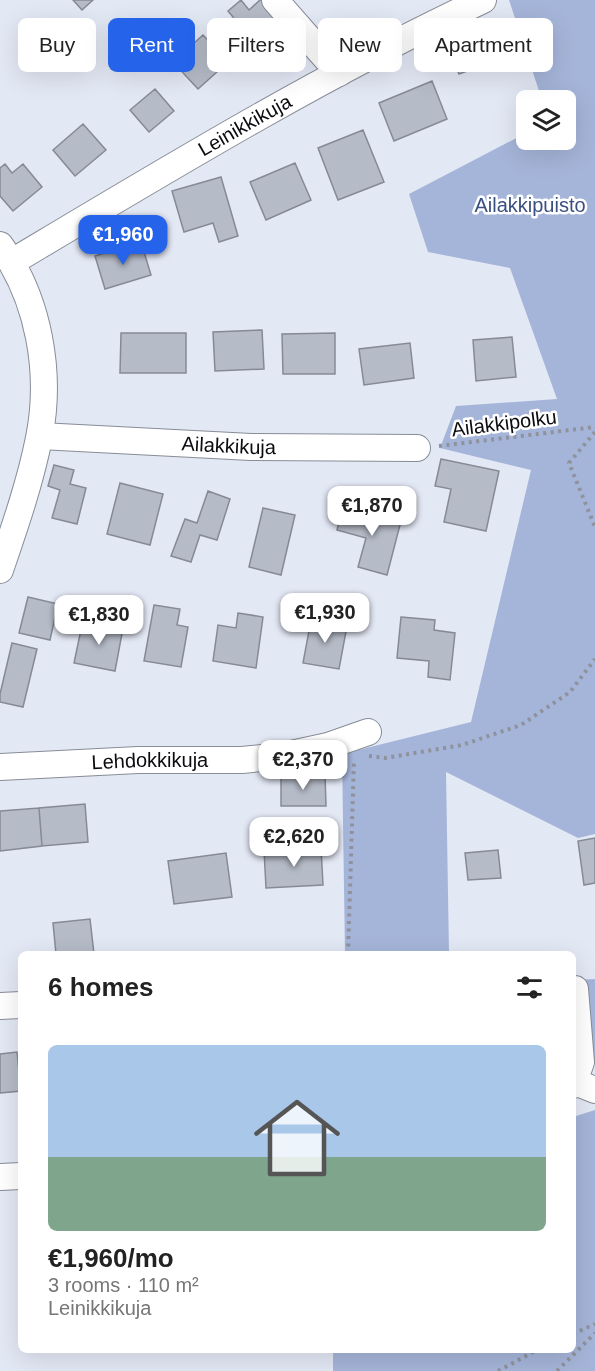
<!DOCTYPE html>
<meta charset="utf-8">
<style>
body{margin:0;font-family:Arial,sans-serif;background:#f2f2f2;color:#222;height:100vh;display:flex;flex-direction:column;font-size:22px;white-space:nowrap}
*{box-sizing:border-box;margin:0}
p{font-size:20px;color:#767676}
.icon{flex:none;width:33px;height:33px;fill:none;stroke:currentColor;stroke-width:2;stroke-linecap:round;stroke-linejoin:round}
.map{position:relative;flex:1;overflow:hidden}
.panel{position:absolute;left:18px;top:951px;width:558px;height:402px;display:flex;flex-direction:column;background:#fff;border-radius:9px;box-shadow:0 6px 24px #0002}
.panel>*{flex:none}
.top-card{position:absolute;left:18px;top:18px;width:560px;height:54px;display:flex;gap:12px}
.tools{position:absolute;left:516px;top:90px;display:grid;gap:12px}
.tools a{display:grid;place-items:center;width:60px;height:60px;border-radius:9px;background:#fff;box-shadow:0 6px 24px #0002;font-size:30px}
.price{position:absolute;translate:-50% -51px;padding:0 14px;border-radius:12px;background:#fff;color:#222;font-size:20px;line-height:39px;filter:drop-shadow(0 2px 3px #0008)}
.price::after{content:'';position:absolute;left:50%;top:36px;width:18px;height:14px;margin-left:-9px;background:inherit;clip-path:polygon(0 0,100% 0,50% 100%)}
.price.on{background:#2563eb;color:#fff}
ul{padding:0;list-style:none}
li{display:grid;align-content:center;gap:12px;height:318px;padding:0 30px}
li+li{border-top:2px solid #e0e0e0}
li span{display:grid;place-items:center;height:186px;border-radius:9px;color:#555}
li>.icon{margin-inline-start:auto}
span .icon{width:108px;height:108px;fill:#fffc;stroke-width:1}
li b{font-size:26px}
h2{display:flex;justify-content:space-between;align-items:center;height:72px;padding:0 30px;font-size:26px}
.pill{padding:0 21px;border-radius:9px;background:#fff;box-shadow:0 6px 24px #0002;font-size:21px;line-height:54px}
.pill.on{background:#2563eb;color:#fff}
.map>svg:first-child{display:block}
.green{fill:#a5b5d9}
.building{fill:#b5bbc7;stroke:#858a96;stroke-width:1.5}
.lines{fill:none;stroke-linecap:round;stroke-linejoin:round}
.minor-casing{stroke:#878c97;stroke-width:28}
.path{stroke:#8f929c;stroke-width:4;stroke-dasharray:3 4.5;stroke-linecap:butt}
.minor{stroke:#fff;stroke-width:26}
.labels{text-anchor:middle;stroke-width:5;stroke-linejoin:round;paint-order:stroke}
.street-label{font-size:20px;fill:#0b0c10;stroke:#fff}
.park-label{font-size:20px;fill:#3b4f80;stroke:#fff}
</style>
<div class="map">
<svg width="595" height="1371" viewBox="0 0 595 1371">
<rect width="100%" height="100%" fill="#e3e8f5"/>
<path class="green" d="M509,0H595V834L578,838L446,772L449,954H345L342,754L471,722L531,470L440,448L456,406L557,399L510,268L428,252L409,194L526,133V140H566V100H542Z
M595,979V1063L573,1072V980Z
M595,1110V1371H333V1350H573V1117Z"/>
<path class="building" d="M73,0H93L82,10Z
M241,0L249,10L260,0H263L289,31L263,53L228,11Z
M501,21L514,54L459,74L446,42Z
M203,35L228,62L198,89L173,62Z
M432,81L447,119L394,141L379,103Z
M155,89L174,111L149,132L130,110Z
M83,124L106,150L75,176L53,150Z
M363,130L384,182L338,200L318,148Z
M295,163L311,200L266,220L250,182Z
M5,164L12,173L23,164L42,187L13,211L0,196V168Z
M221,177L238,236L219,242L213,223L184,232L172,191Z
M141,242L151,275L105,289L95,256Z
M262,330L264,369L215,371L213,332Z
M121,333H186V373H120Z
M335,333V374H283L282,334Z
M512,337L516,377L476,381L473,340Z
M410,343L414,378L364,385L359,349Z
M441,459L499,471L486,531L444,522L451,489L435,486Z
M54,465L74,470L70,484L86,488L77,524L52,518L60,490L48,486Z
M120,483L163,494L150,545L107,534Z
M208,491L230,499L217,540L200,535L191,562L171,556L185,519L197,523Z
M343,506L401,521L387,575L358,567L366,538L337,530Z
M263,508L295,515L281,575L249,567Z
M28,597L58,604L50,640L19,633Z
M154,605L180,609L177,625L188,627L181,667L144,661Z
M238,613L263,617L256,668L213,661L218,625L236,628Z
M401,617L435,620L434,630L455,633L450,680L428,677L429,661L397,658Z
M83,620L123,628L115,671L74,663Z
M311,620L347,626L339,669L303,663Z
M12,643L37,649L23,707L0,702V694Z
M325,775L326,806H281V776Z
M85,804L88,842L42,846L39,808Z
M39,808L42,846L0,851V811Z
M595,838V883L584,885L578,841Z
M321,847L323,885L266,888L264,850Z
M498,850L501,878L468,880L465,853Z
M226,853L232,897L174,904L168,861Z
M90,919L94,954H56L53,923Z
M17,1052L21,1091L0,1093V1054Z"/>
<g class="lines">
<g class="minor-casing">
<g id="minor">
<path d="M275,0L339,73"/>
<path d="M0,245C39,299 52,373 39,438C30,483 15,526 0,570"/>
<path id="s1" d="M12,262C166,170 321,76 483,0"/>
<path id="s2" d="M40,436L251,447L417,448"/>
<path id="s3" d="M0,767L138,760H242L282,756L328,746L368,732"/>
<path d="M0,1006L21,1005"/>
<path d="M575,1082L595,1090"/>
<path d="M573,1085L581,1062L575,989"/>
<path d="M0,1177L21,1176"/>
</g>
</g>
<path class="path" d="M595,432L569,463L595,527
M439,446L595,427
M369,756L386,758L462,745L521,725L570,692L595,659
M348,954L354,760
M573,1334L595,1324
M498,1371L537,1350
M557,1371L595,1333"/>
<use href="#minor" class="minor"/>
</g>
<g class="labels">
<g class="street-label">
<text dy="7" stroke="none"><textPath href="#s1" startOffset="270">Leinikkikuja</textPath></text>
<text transform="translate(504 423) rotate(-7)" y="7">Ailakkipolku</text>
<text dy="7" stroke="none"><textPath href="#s2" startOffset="189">Ailakkikuja</textPath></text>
<text dy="7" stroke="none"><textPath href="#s3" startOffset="150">Lehdokkikuja</textPath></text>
</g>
<g class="park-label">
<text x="530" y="212">Ailakkipuisto</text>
</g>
</g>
</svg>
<div class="tools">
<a><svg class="icon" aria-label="layers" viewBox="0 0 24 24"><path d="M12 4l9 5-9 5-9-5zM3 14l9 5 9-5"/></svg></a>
</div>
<b class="price on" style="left:123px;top:266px">€1,960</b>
<b class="price" style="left:372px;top:537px">€1,870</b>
<b class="price" style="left:325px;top:644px">€1,930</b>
<b class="price" style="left:99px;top:646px">€1,830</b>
<b class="price" style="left:303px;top:791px">€2,370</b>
<b class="price" style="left:294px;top:868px">€2,620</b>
<div class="top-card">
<a class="pill">Buy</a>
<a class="pill on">Rent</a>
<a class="pill">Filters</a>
<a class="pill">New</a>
<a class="pill">Apartment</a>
</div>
<section class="panel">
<h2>6 homes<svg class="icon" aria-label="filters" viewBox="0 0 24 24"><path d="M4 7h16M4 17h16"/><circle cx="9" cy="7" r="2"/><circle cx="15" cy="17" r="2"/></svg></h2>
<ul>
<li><span style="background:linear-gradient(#a9c7e8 60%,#7fa58c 0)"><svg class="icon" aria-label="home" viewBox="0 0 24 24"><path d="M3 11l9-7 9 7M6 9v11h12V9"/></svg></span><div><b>€1,960/mo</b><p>3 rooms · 110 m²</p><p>Leinikkikuja</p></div></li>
</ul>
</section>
</div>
